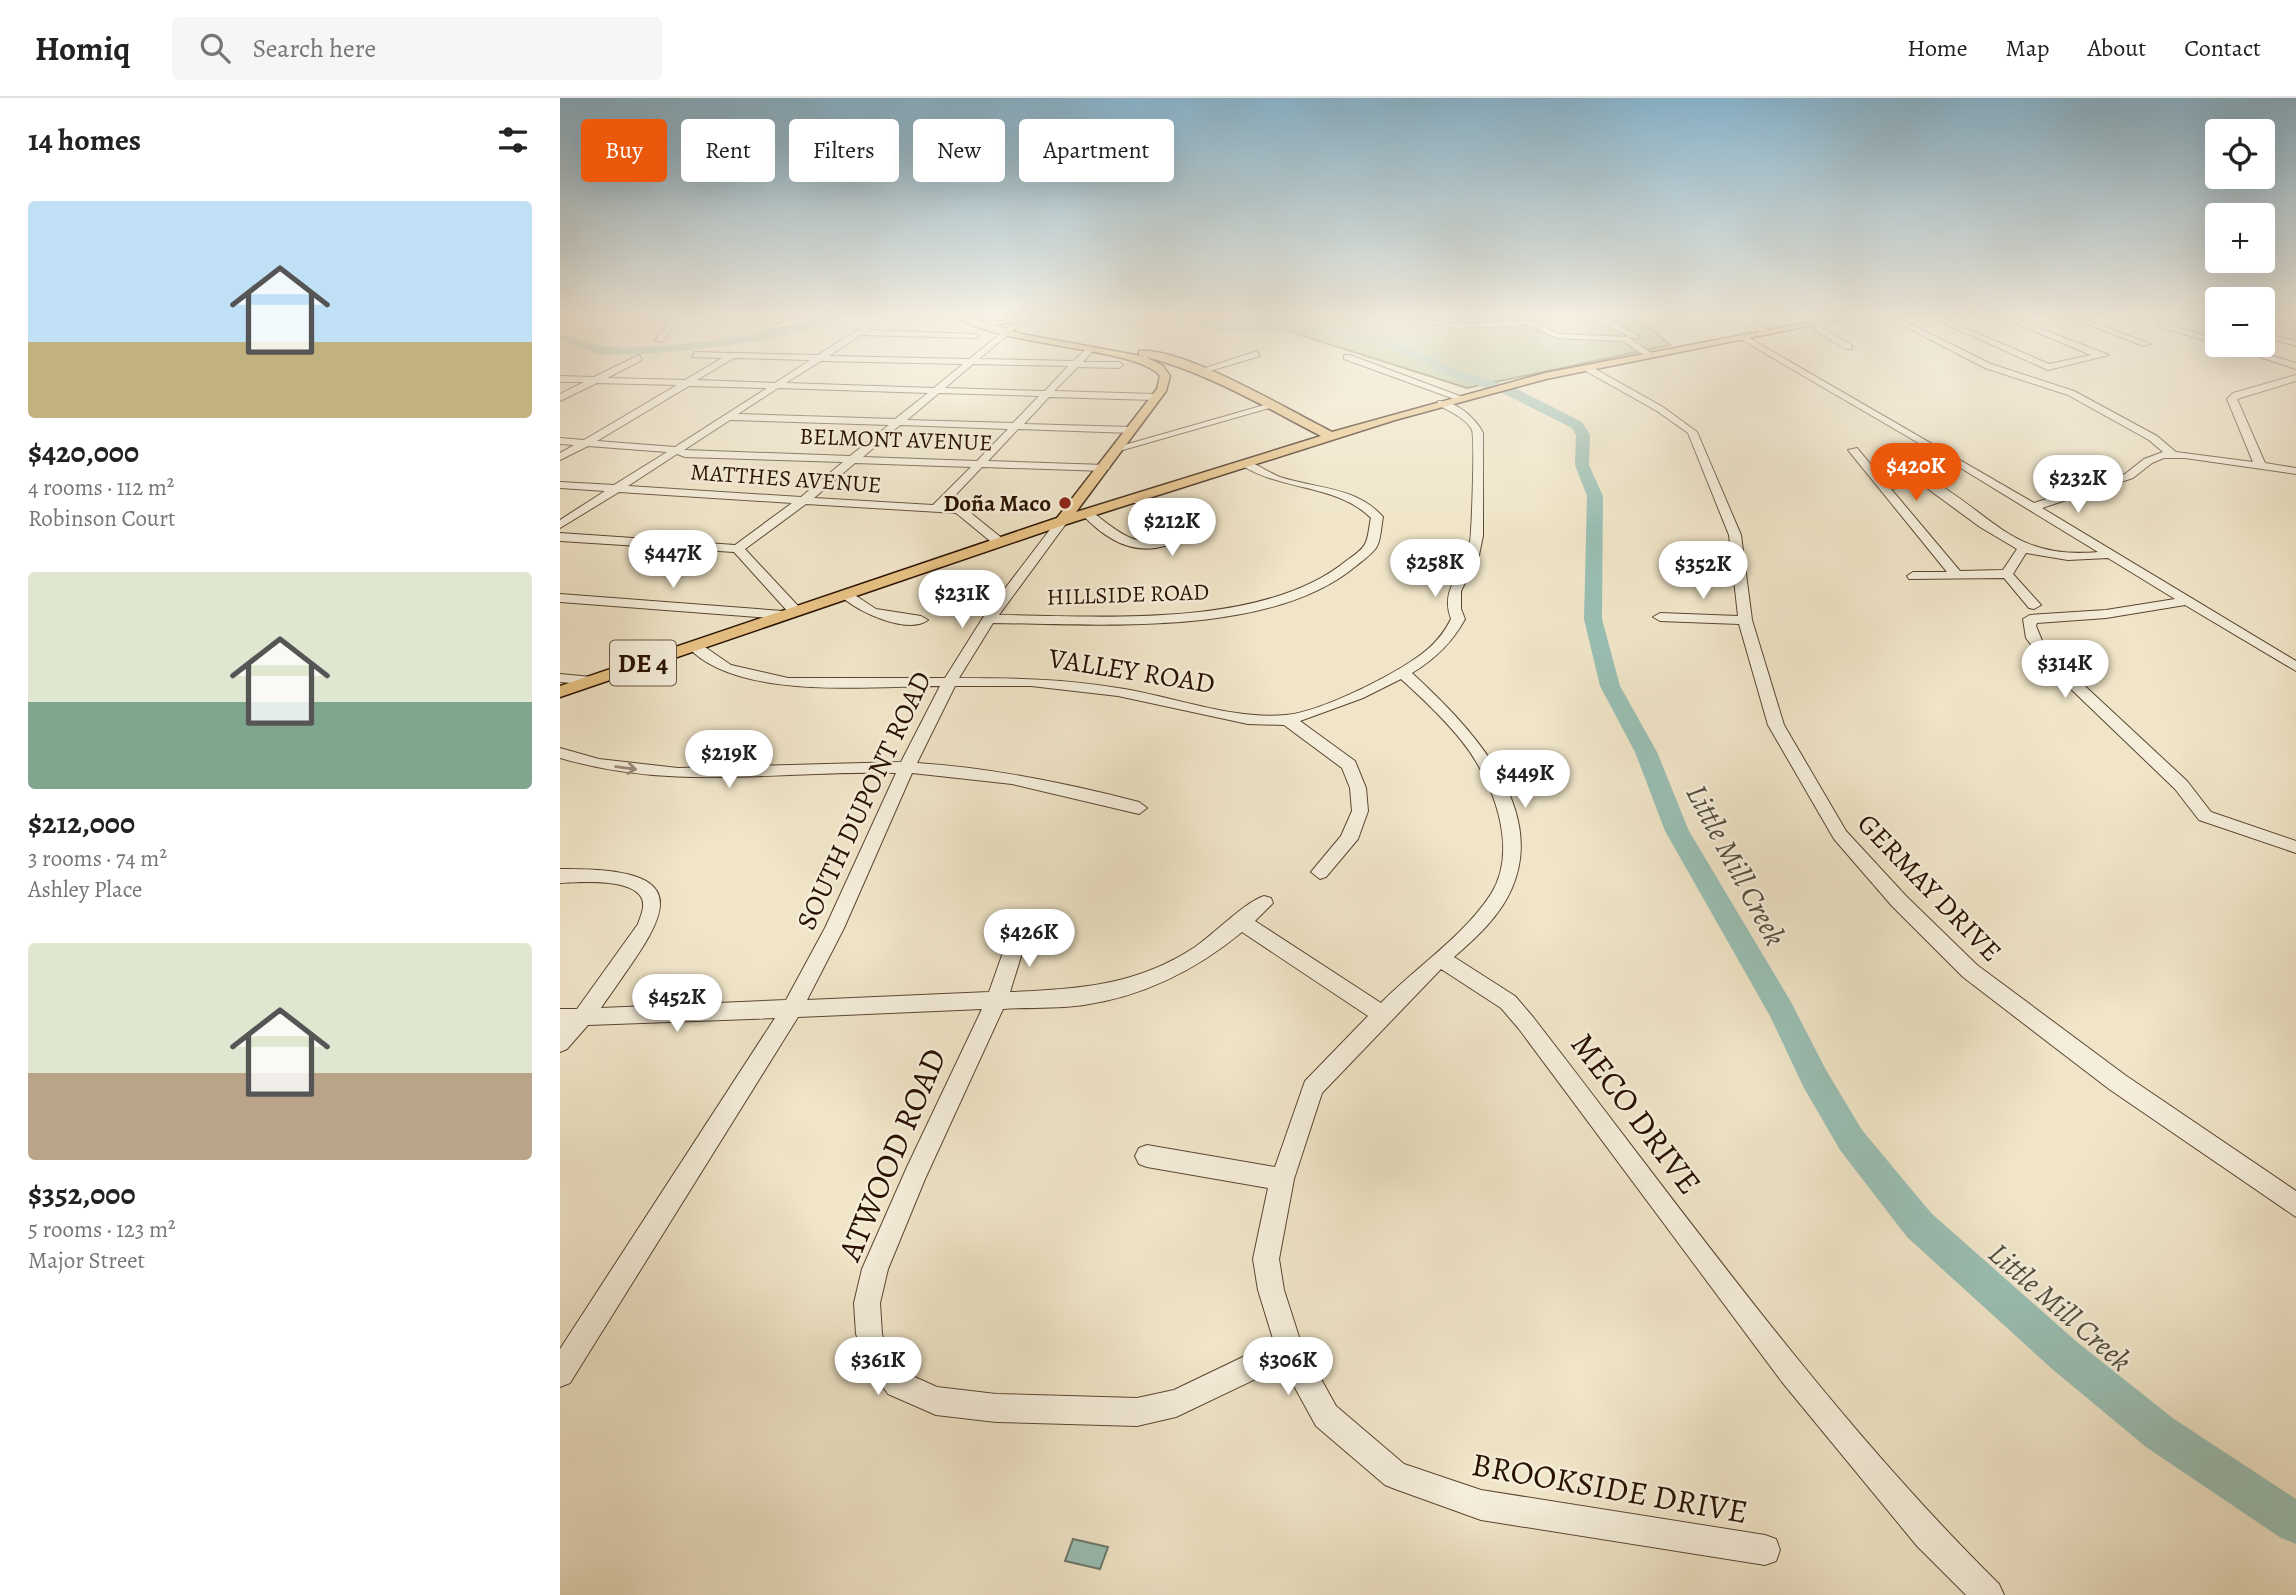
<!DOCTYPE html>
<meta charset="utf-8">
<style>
body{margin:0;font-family:Alegreya,serif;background:#f6f6f6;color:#222;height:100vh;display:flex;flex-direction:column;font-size:26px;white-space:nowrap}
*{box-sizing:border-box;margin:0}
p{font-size:23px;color:#767676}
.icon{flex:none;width:38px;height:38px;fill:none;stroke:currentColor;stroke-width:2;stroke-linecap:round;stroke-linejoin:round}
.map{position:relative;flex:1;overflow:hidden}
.details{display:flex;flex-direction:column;background:#fff;width:560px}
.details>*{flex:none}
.banner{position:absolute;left:21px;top:21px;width:665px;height:63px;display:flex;gap:14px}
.controls{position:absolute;left:1645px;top:21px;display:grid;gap:14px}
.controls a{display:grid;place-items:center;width:70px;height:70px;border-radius:7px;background:#fff;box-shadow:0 7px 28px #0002;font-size:35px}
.price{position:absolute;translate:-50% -60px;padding:0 16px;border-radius:24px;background:#fff;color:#222;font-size:23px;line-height:46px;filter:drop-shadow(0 2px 4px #0008)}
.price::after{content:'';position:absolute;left:50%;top:42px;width:21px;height:16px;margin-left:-10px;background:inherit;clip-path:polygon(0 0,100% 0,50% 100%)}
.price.active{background:#ea580c;color:#fff}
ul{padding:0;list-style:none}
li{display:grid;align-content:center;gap:14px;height:371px;padding:0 28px}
li span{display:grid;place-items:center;height:217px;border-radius:7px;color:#555}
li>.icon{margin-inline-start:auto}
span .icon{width:126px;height:126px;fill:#fffc;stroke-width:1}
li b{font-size:30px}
h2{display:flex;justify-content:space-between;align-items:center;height:84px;padding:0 28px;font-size:30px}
.tag{padding:0 24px;border-radius:7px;background:#fff;box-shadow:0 7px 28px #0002;font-size:24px;line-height:63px}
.tag.active{background:#ea580c;color:#fff}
header{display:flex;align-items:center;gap:42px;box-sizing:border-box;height:98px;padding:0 35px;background:#fff;border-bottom:2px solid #e0e0e0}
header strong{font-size:33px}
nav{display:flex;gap:38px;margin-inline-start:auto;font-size:24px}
.search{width:490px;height:63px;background:#f6f6f6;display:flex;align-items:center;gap:18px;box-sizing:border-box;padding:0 24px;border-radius:7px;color:#767676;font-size:26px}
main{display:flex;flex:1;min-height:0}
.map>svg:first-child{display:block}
.green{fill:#b5c699;stroke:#6f6c4c;stroke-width:2}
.water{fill:#9abfb4;stroke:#6d796c;stroke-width:2}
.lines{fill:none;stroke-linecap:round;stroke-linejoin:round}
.river{fill:#9abfb4;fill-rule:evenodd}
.minor-casing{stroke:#5b4632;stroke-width:2}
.major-casing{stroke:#291100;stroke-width:3}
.minor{fill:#f5eedb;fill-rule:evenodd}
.major{fill:#e8c284;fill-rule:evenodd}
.oneway{stroke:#998b78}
.poi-dot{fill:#8f2418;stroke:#f5eedb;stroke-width:2.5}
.labels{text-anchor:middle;stroke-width:5;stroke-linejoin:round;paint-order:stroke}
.far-street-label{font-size:23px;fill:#291100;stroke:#f5eedb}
.far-poi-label{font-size:23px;font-weight:bold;fill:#291100;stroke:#f5eedb;text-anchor:end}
.shield{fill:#f5eedb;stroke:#665342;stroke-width:2}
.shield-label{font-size:26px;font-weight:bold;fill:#291100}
.street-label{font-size:28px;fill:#291100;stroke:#f5eedb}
.water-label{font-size:30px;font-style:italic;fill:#514e3f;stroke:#f5eedb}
.near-street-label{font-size:33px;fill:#291100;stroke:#f5eedb}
</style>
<header>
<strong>Homiq</strong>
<div class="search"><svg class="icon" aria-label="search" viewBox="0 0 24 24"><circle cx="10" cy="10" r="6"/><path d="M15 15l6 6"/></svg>Search here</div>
<nav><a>Home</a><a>Map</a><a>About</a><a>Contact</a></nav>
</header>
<main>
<section class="details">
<h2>14 homes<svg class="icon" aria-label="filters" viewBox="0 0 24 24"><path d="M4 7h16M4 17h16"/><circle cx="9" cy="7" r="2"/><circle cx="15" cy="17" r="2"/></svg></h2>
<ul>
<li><span style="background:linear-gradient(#bfe0f5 65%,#c2b280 0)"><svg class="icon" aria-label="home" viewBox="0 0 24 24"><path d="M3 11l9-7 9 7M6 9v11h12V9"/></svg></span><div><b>$420,000</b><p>4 rooms · 112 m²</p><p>Robinson Court</p></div></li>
<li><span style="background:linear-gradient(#dfe7d0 60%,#7fa58c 0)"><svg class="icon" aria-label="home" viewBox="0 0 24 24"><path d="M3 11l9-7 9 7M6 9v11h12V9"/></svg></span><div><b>$212,000</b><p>3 rooms · 74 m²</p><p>Ashley Place</p></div></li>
<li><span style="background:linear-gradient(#dfe7d0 60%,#b9a48a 0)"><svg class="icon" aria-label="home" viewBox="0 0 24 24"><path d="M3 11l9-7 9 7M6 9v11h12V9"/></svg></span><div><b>$352,000</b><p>5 rooms · 123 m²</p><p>Major Street</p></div></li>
</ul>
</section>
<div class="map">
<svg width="1736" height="1497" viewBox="0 0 1736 1497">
<rect width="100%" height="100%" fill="#f0e5c8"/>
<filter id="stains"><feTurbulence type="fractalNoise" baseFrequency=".00286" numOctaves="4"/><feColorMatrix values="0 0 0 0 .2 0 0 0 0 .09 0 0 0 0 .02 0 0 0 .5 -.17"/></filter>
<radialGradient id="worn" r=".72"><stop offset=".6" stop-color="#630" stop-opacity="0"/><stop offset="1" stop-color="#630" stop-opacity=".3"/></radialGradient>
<path class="green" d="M683,219H1077L1110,247L907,290Z"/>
<path class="water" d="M513,1441L548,1449L540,1471L505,1463Z"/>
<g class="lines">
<path class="river" d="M262,219H275C248,243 81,260 41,256C27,254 14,246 0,242V236C14,238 27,247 42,248C86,254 222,237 262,219Z
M630,219H642L654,226L761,229L832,244L875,260L885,268L957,291L1022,324L1030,337L1029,367L1043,398L1042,521L1060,588L1097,654L1129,733L1231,904L1266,972L1302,1032L1371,1115L1517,1244L1614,1321L1736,1401V1446L1721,1440L1586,1349L1491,1270L1347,1139L1280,1052L1244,990L1210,918L1105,733L1075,654L1040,588L1024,521L1027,398L1015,367L1016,337L1012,330L947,297L877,274L867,266L825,249L761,235L652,232Z"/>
<g class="minor-casing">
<path id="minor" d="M21,219H45L0,225V221Z
M139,219H158L116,226L102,244L95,242L111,222Z
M229,219H237L235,227L207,232L203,230L228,223Z
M318,219H327L308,232L415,236L419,238L415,240L301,237L269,258L409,261L461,219H469L419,261L513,263L530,248L534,251L523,264H559L563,267L559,270L518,269L494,293L595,296L600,299L595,302L489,299L464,326L572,329L577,332L572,335L458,331L428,363L545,367L550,370L545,373L422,369L385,408L407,412L443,441V447H435L396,415L246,406L185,451L240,510V516H230L174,454L0,443V435L175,447L232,405L59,394L0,430V422L45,393L0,390V384L54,387L107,354L28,348L0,362V355L14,347L0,346V340L24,342L117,287L37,285L0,303V296L24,284H0V278L34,279L79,257L82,262L47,280L125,282L162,260L132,259L135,254L258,257ZM174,260L250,262L215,285L137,282ZM261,263L403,266L374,290L226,285ZM413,266L508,268L485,293L385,290ZM129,288L207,290L115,349L37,343ZM218,290L368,295L335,321L178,316ZM379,295L479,298L453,325L347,322ZM170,322H171L329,327L290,358L124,352ZM340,327L448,331L417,363L303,359ZM117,356L125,359L283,364L241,399L68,388ZM295,365L411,369L373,407L254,400Z
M567,219H596L591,225H566Z
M826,219L898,226L970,223L999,236L1068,239L1094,257L1087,259L1063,243L997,240L969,227L898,230Z
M1034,219H1043L1080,239L1073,241Z
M1175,219H1184L1211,234L1204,236Z
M1327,219H1336L1431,266L1514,293L1597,338L1616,354L1693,364L1667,301L1673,295L1736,277V283L1677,301L1705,365L1736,370V376L1625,360H1604L1592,365L1573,380L1482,410L1736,563V573L1625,507L1546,520L1477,525L1476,528L1483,545L1498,563L1627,683L1651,714L1736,743V755L1639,722L1615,691L1488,569L1466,540L1463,521L1470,517L1546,512L1615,501L1548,460L1508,462L1466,455L1453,476L1481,507L1474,511L1469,510L1444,480L1349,481L1347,478L1353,474H1387L1288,352L1297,350L1327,386C1351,380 1367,371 1391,364L1177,239L1184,237L1474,405L1565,376L1584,361L1603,354L1589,342L1508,297L1425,270ZM1399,369L1538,454C1452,462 1433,416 1368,380L1374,375ZM1360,385L1420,429L1457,451L1443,472L1400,473L1331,391Z
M1370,219H1380L1489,266L1531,257L1440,219H1450L1549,257L1488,272Z
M1510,219H1520L1590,246L1583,248Z
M1716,219L1736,221V225L1717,221Z
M1265,220L1272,222L1262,230L1292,247V251H1286L1255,233L1254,225Z
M1600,224L1657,241V246L1597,228Z
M1703,235L1736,243V248L1703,239Z
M1663,247H1675L1736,265V271Z
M697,253L700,258L643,275L639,272Z
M784,257H790L905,300L897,302L784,261Z
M1024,268H1030L1103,309L1137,334L1181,437L1192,522L1224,627L1286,733L1346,798L1417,867L1565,977L1736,1093V1119L1549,991L1403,879L1332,808L1274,741L1208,627L1179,526L1100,523L1093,519L1100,515L1178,518L1169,437L1128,335L1097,313L1024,272Z
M878,303C895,302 916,320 923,335V438L919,457L901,493V511L905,521C892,545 875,561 852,575C906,625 988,707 952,790C940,818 917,839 894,859L955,898L973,919C1122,1111 1266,1315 1439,1486L1444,1497H1406L1357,1448L1222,1284L959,931L941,910L881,871L762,995L734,1081L719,1161L724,1192L741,1245L776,1308L844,1366L921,1392L1205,1437L1216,1441L1220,1452L1216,1463L1205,1467L921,1422L835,1391L825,1387L756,1328L723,1268L616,1319L577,1328L436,1324L376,1317L328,1296L308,1268L296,1236L294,1205L302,1171L347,1069L422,911L238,919L10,1285L0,1289V1251L215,920L28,927L7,951L0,954V911H17L78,826C81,817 86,807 81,799C70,780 19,784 0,785V771C154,769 99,825 41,910L226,902L265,830L336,675C219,672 116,694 0,660V650L39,661L118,670L341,664L380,588C312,588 175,603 127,548L134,544L139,545L171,567L228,580H385L424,518L498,421L508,423L439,517C540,518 703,531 786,463C792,459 802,452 805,446C809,439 809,427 811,420C777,386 722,393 681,367L680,365L685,362C697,366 708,374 720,379C756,391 796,388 823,419C821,428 821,443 816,450C811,457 802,463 796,468C710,540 539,526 433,525L399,580C453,580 505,581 558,590C613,598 670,622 726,617C761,614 842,574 869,550C879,541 885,533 891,521C880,493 901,476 909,451C912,441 915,339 912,332C906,320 889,313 878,307ZM841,581C862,600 883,620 901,642C932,680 960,750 931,796C903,839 856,869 821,905L695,823L713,805L711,800L704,798C685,804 654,836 635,849C576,888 518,891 450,894L471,826L469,821H455L453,826L429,894L247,902L284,830L352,675L452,686L579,716L587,710L579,704C506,685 433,670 357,665L395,588H471L558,598L688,626L724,627L782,670L790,690L792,713L781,738L751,774L760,781L766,779L798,741L808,713L806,690L795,663L740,623L803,600ZM682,834L808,918L745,983L715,1069L587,1047L579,1050L575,1058L579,1066L587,1069L708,1090L693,1161L698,1192L714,1244L614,1292L577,1300L436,1296L377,1289L348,1276L327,1251L322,1236L320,1205L328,1171L365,1081L443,911C470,909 498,911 524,907C584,898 636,872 682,834Z
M708,306L716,308L563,352L554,350Z
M575,397L618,427L623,438L621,441C583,462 549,446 521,415L531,413C556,432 579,455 611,437L609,431L571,402V398Z
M287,492L316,511L361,518L368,522C348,537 298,514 282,499V493Z
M0,496L223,513L230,517L223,521L0,504Z
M0,576L32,579L39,583L32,587L0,584Z"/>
</g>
<g class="major-casing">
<path id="major" d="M397,219H410L428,225L469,219L468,222L435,227L462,236L586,259L603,268L610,278L606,293L516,414L761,338C701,307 645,273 579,257V253C624,249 730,313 772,334L985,275L1276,219H1293L986,281L835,322L507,426L0,599V588L497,420L597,291L600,278C578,249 440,249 397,219Z"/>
</g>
<use href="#minor" class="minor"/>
<use href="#major" class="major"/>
</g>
<defs><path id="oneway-shaft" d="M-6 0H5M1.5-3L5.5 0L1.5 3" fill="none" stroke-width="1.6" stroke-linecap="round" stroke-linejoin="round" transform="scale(1.75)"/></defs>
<use class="oneway" href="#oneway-shaft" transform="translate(66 670) rotate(8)"/>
<linearGradient id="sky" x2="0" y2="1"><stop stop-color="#89b8d3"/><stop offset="0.51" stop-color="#f8f3e6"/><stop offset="1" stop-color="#f8f3e6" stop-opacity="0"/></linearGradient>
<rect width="1736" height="428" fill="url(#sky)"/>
<circle class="poi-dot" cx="505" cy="405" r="7"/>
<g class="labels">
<g class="far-street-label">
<text transform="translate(336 341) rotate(2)" y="8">BELMONT AVENUE</text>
<text transform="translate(226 380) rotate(4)" y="8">MATTHES AVENUE</text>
<text transform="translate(568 496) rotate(-2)" y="8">HILLSIDE ROAD</text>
</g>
<g class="far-poi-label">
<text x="491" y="413">Doña Maco</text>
</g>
<rect class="shield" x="50" y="542.5" width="66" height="45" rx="5"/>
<g class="shield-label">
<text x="83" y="574">DE 4</text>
</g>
<g class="street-label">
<text transform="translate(572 572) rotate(9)" y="10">VALLEY ROAD</text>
<text transform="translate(303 702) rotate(-65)" y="10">SOUTH DUPONT ROAD</text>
<text transform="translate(1370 789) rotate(46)" y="10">GERMAY DRIVE</text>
</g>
<g class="water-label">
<text transform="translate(1176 767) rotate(62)" y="10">Little Mill Creek</text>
<text transform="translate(1500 1209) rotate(41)" y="10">Little Mill Creek</text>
</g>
<g class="near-street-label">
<text transform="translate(1077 1015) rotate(53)" y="12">MECO DRIVE</text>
<text transform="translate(331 1056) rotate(-67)" y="12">ATWOOD ROAD</text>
<text transform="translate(1050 1389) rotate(10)" y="12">BROOKSIDE DRIVE</text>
</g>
</g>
<rect width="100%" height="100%" filter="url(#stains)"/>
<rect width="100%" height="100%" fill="url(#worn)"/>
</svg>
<div class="controls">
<a><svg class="icon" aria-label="locate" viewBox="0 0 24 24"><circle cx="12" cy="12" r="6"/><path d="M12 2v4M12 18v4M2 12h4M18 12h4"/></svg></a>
<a>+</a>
<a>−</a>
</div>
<b class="price active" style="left:1356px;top:405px">$420K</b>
<b class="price" style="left:1518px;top:417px">$232K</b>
<b class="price" style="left:612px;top:460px">$212K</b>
<b class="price" style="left:113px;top:492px">$447K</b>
<b class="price" style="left:875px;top:501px">$258K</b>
<b class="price" style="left:1143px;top:503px">$352K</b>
<b class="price" style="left:402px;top:532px">$231K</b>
<b class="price" style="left:1505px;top:602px">$314K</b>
<b class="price" style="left:169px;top:692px">$219K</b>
<b class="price" style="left:965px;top:712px">$449K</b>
<b class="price" style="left:469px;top:871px">$426K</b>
<b class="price" style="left:117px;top:936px">$452K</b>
<b class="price" style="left:318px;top:1299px">$361K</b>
<b class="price" style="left:728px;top:1299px">$306K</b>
<div class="banner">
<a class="tag active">Buy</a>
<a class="tag">Rent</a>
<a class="tag">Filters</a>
<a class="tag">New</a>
<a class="tag">Apartment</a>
</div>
</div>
</main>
